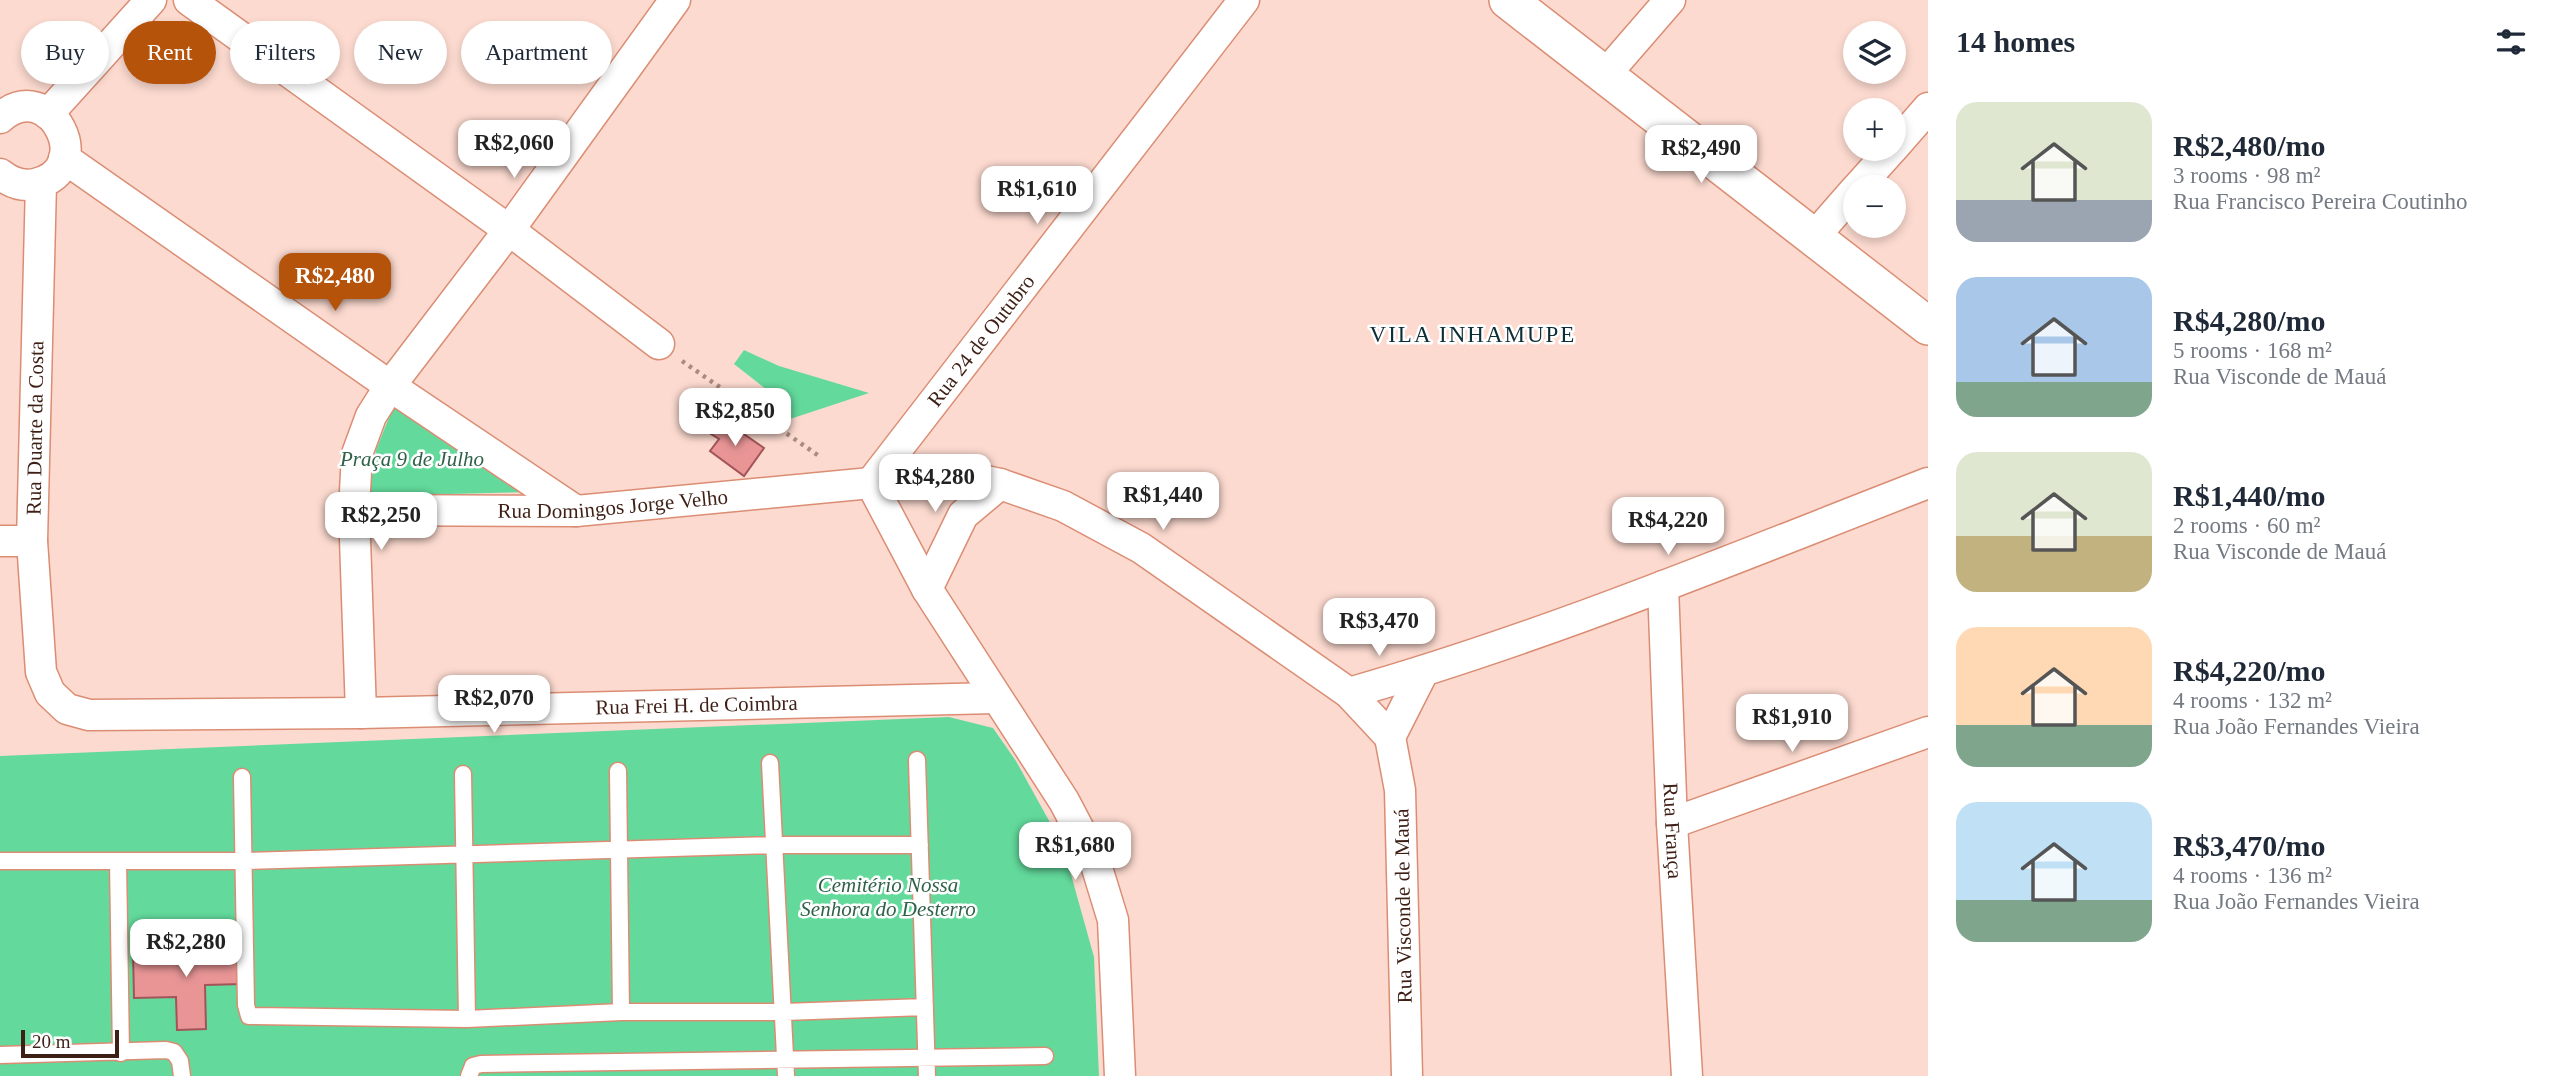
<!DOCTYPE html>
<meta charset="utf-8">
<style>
body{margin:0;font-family:Georgia,serif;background:#f6f6f7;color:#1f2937;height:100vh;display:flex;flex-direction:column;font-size:26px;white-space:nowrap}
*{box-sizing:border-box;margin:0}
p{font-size:23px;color:#747a83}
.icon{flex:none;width:38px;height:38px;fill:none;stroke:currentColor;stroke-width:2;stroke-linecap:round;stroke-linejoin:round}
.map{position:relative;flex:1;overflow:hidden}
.side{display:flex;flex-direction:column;background:#fff;width:630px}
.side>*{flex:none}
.guide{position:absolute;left:21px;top:21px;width:665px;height:63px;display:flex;gap:14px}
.controls{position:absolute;left:1843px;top:21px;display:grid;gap:14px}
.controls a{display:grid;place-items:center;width:63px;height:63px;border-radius:50%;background:#fff;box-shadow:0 4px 10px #0003;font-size:35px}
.scale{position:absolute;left:21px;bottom:18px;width:98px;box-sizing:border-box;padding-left:7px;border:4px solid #3d1f15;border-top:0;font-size:19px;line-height:24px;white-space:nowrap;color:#3d1f15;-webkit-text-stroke:5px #fff;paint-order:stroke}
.price{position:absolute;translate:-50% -60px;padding:0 16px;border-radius:14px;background:#fff;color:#222;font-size:23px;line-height:46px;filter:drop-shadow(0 2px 4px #0008)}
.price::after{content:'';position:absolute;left:50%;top:42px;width:21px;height:16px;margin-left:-10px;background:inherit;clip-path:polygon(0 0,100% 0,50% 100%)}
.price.on{background:#b45309;color:#fff}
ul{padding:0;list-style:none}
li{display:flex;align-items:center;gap:21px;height:175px;padding:0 28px}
li span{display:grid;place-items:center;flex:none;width:196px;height:140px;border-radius:21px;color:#555}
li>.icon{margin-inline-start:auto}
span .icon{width:84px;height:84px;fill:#fffc;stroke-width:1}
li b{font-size:30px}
h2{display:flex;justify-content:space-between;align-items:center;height:84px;padding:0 28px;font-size:30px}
.chip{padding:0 24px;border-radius:32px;background:#fff;box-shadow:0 4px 10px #0003;font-size:24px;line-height:63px}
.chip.on{background:#b45309;color:#fff}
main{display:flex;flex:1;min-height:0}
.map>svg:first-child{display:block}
.green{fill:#63da9c}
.building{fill:#e99596;stroke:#a25458;stroke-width:2}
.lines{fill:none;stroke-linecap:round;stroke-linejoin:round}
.service-casing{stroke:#db8d74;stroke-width:19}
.minor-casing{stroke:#db8d74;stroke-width:33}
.tertiary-casing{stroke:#db8d74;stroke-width:40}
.path{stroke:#ab8b80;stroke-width:4.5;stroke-dasharray:3.5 5;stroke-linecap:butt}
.service{stroke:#fff;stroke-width:16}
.minor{stroke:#fff;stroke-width:30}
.tertiary{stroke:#fff;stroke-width:37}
.labels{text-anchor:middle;stroke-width:5;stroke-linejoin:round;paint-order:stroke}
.street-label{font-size:21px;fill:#3d1f15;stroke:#fff}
.park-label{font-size:21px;font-style:italic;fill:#2f6247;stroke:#fff}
.neighbourhood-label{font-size:23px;letter-spacing:2px;fill:#0e2e37;stroke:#fff}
</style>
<main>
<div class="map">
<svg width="1928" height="1076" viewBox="0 0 1928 1076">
<rect width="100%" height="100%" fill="#fcdacf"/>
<path class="green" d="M744,350L779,366L869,393L790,419L780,400L734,364Z
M394,405L528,492L369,496L376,450Z
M949,717L993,728L1016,761L1063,846L1094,957L1099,1076H0V756Z"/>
<path class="building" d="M722,419L764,448L744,476L710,451L719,439L711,434Z
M241,949L243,984L205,985L206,1029L177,1030L176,997L134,998L133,951Z"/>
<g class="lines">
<g class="service-casing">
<path id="service" d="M917,760L927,1076
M770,763L786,1076
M618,771L621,1012H784L925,1007
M463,774L467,1019
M242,777L246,1005L249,1016L467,1019L621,1012
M0,861H244L775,845H920
M118,861L121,1053
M0,1055L166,1050L174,1052L180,1061L182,1076
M469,1076L473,1066L481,1064L1045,1056"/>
</g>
<g class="minor-casing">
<g id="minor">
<path d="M189,0L509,230L659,344"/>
<path d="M1605,75L1670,0"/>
<path d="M48,114L151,0"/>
<path d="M0,118C50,73 99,170 35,184C22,187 10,182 0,174"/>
<path d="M1894,147L1928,108"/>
<path d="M64,158L390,386L576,511"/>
<path id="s1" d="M41,183L32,541L41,672L50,693L67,709L89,715L361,713L996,698"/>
<path d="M1858,187L1892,149"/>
<path d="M1814,237L1855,190"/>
<path d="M871,483L927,589L1064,801L1094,858L1113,920L1120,1076"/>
<path id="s2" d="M871,483L1244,0"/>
<path id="s3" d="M354,510L576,511L871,483L977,479L1000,484L1063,506L1141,548L1349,693L1390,737"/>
<path d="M0,541H32"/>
<path id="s4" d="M1663,586L1672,823L1687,1076"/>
<path d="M927,589L963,515L1000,484"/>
<path d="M1349,693C1546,637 1737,557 1928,483"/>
<path d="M361,713L354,510L357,454L371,416L390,386L509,230L675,0"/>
<path d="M1672,823L1928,732"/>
<path d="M1407,1076L1400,790L1390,737L1423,672"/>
</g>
</g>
<g class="tertiary-casing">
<path id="tertiary" d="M1508,0L1928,326"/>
</g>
<path class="path" d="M682,361L819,456"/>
<use href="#service" class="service"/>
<use href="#minor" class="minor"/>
<use href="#tertiary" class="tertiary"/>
</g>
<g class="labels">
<g class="street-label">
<text dy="7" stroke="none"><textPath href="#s2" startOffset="180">Rua 24 de Outubro</textPath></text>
<text transform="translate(35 428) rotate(-89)" y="7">Rua Duarte da Costa</text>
<text dy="7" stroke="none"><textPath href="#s3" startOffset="259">Rua Domingos Jorge Velho</textPath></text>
<text dy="7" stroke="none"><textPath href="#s1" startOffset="1166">Rua Frei H. de Coimbra</textPath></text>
<text dy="7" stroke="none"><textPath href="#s4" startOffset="245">Rua França</textPath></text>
<text transform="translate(1403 906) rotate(-91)" y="7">Rua Visconde de Mauá</text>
</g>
<g class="park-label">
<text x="412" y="466">Praça 9 de Julho</text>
<text x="888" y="892">Cemitério Nossa<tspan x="888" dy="24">Senhora do Desterro</tspan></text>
</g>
<g class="neighbourhood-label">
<text x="1473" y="342">VILA INHAMUPE</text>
</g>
</g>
</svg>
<div class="controls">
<a><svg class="icon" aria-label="layers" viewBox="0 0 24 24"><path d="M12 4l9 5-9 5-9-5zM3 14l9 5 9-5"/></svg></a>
<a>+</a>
<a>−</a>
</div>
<div class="scale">20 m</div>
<b class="price" style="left:514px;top:180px">R$2,060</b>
<b class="price" style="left:1701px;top:185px">R$2,490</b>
<b class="price" style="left:1037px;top:226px">R$1,610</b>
<b class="price on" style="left:335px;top:313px">R$2,480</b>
<b class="price" style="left:735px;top:448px">R$2,850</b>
<b class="price" style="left:935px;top:514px">R$4,280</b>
<b class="price" style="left:1163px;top:532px">R$1,440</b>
<b class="price" style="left:381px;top:552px">R$2,250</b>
<b class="price" style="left:1668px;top:557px">R$4,220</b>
<b class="price" style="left:1379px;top:658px">R$3,470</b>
<b class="price" style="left:494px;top:735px">R$2,070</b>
<b class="price" style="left:1792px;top:754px">R$1,910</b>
<b class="price" style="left:1075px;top:882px">R$1,680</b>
<b class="price" style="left:186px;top:979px">R$2,280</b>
<div class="guide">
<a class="chip">Buy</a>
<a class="chip on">Rent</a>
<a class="chip">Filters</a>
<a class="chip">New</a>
<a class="chip">Apartment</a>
</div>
</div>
<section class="side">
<h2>14 homes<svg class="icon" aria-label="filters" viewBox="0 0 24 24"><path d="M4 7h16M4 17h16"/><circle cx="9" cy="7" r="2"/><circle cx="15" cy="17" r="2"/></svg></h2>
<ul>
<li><span style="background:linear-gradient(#dfe7d0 70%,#9aa5b1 0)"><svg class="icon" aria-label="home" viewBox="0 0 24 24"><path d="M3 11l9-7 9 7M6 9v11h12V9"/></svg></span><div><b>R$2,480/mo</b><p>3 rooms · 98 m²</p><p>Rua Francisco Pereira Coutinho</p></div></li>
<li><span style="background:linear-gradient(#a9c7e8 75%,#7fa58c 0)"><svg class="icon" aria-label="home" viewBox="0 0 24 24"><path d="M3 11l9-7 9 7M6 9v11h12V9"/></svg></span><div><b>R$4,280/mo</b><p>5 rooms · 168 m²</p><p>Rua Visconde de Mauá</p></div></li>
<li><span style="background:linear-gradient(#dfe7d0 60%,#c2b280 0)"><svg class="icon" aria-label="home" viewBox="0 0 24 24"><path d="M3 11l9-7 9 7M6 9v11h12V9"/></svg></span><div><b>R$1,440/mo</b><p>2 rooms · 60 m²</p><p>Rua Visconde de Mauá</p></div></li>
<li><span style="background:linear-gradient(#ffd9b3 70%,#7fa58c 0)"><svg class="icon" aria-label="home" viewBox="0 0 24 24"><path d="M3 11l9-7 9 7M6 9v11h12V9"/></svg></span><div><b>R$4,220/mo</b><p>4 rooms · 132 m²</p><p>Rua João Fernandes Vieira</p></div></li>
<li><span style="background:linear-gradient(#bfe0f5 70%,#7fa58c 0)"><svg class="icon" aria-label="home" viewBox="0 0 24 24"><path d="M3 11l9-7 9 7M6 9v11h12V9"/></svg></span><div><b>R$3,470/mo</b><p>4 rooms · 136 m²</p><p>Rua João Fernandes Vieira</p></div></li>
</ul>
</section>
</main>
